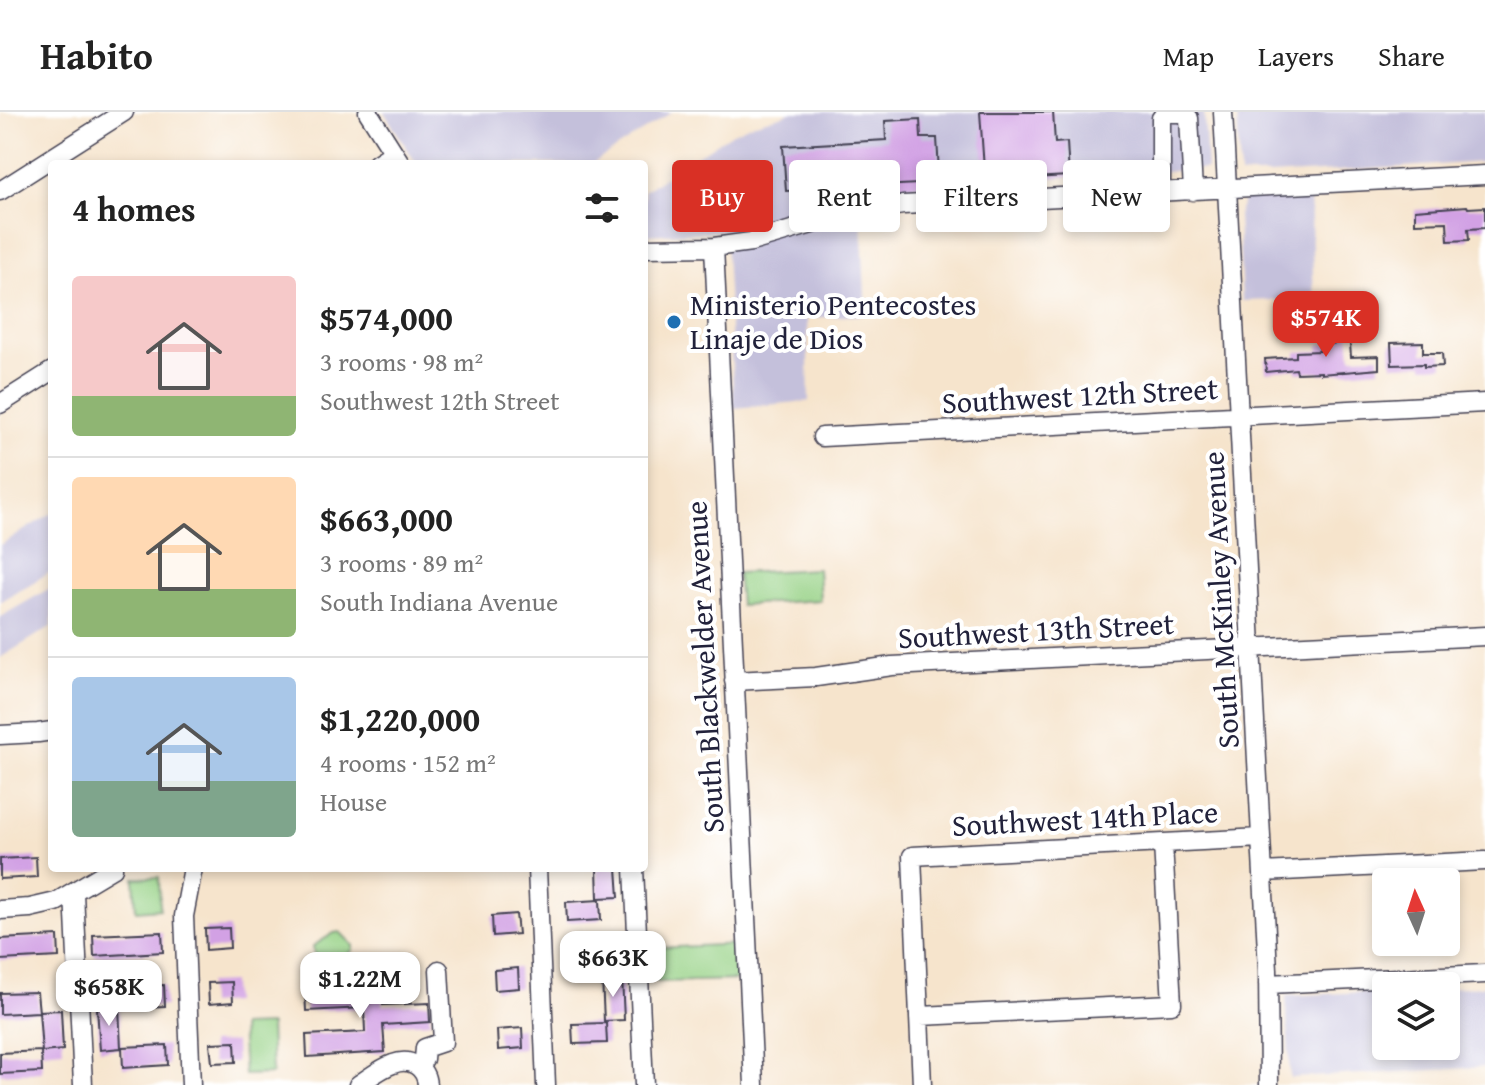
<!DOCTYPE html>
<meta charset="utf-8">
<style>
body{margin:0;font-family:"Gentium Book Plus",serif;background:#f6f6f6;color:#222;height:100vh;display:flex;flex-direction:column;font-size:30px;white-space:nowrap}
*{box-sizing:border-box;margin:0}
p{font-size:26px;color:#767676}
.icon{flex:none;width:44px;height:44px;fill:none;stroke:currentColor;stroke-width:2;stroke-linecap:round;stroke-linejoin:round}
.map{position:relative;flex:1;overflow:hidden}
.details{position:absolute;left:48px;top:48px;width:600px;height:712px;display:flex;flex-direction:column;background:#fff;border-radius:8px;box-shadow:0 4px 12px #0003}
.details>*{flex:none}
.hud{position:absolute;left:672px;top:48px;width:692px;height:72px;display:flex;gap:16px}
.needle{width:52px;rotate:357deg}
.fabs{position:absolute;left:1372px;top:756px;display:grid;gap:16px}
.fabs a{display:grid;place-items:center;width:88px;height:88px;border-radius:8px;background:#fff;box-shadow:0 4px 12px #0003;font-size:40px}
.price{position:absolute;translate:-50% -68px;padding:0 18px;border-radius:16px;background:#fff;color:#222;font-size:26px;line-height:52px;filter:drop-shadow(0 2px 4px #0008)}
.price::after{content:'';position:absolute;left:50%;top:48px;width:24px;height:18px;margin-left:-12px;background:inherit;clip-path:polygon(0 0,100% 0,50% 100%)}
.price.current{background:#d93025;color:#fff}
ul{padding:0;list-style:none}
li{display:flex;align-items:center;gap:24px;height:200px;padding:0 24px}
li+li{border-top:2px solid #e0e0e0}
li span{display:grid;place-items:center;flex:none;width:224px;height:160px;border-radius:8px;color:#555}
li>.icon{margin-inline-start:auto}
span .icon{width:96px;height:96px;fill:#fffc;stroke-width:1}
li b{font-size:34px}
h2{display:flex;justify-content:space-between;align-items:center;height:96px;padding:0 24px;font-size:34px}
.pill{padding:0 28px;border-radius:8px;background:#fff;box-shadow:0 4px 12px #0003;font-size:28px;line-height:72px}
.pill.current{background:#d93025;color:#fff}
header{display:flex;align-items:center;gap:48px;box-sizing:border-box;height:112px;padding:0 40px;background:#fff;border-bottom:2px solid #e0e0e0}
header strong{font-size:38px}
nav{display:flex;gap:44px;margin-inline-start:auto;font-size:28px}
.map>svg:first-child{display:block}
.industrial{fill:#c4c0db}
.green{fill:#97d286;stroke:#5c7a60;stroke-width:2}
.building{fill:#d2a1e4}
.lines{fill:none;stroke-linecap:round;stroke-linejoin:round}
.minor-casing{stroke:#423f51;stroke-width:21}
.minor{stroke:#fff;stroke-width:18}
.poi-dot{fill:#1f6fb2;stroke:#fff;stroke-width:3}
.labels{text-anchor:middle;stroke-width:8;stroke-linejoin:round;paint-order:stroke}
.poi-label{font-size:30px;fill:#22223b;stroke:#fff;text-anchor:start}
.street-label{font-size:30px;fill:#22223b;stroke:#fff}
</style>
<header>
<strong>Habito</strong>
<nav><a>Map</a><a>Layers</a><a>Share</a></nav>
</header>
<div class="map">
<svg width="1485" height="973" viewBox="0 0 1485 973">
<rect width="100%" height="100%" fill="#fff"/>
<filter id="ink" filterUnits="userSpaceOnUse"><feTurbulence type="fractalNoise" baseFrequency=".0125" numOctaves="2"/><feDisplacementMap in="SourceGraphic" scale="16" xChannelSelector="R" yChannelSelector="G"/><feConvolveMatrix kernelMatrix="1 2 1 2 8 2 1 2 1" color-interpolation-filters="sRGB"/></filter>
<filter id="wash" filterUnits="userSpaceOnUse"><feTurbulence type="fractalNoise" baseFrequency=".006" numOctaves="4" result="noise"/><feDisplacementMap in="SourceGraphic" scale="32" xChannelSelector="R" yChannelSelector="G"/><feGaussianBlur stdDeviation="1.8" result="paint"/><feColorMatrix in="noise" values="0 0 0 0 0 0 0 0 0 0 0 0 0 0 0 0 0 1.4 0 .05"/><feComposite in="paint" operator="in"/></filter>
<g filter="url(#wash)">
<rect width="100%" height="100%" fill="#f6e4cc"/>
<path class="industrial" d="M384,0H672L592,52H417Z
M788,0H1204L1207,57L860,77L866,203L807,206L809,289L734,296L725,119L644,123V79L729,23L752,12L787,2Z
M1237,0H1485V50L1271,63H1240Z
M1310,84L1314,187L1242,189L1238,103L1245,86Z
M52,401V459L0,490V433Z
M52,475V514L0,546V505Z
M1485,874V955L1290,966L1286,884L1386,879V934H1446V876Z"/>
<path class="green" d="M818,457L820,488L740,493L737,461Z
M159,765L160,797L136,799L134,766Z
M340,820L353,833V838L348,842L349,862L332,863V851L314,842L313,834L334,821Z
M739,832L741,868L657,870L656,836Z
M270,913L272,962L244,963L241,914Z"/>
<g id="blocks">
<path class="building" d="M980,0H1053L1055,31L1067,30L1069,64L786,79L783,34L886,28L885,9L920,7L921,26H937L939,60L984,57Z
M1467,94L1468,96L1485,95V116L1468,117L1469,128L1448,129L1447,110L1415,111V98Z
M1317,188H1331L1332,190H1340L1341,207L1318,208Z
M1337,218H1349L1351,245L1379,244V257L1321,262V260L1297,261L1296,257L1266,260L1265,247L1296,245V240L1320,239L1319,233L1337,231Z
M1423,230V241H1442L1443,254L1424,255V252L1392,253L1391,231Z
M36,745L37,765L0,767V747Z
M597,756H617L619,785L598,786Z
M600,788L601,808L567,810L566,790Z
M516,802L518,822L493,824L492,804Z
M229,816L230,836L206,838L205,817Z
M162,820L163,840L94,844L93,823Z
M58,824L59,845L0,848V827Z
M602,843L603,864L569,866L568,845Z
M518,856L519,876L495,878L494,858Z
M622,865L624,908L604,909L602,866Z
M232,870L233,890L209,892L208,871Z
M164,873L165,894L119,896L118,876Z
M382,874L383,893L429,891L430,910L383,913L385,940L307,945L306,923L365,920L364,896L306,899L305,879Z
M37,880L39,900L0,902V881Z
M119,895L121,936L100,938L97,896Z
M61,898L63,938L42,940L39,899Z
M606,911L607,931L573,932L572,912Z
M522,916L523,936L498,938L497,918Z
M235,930L236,950L212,951L210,931Z
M167,933L168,953L123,956L122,935Z
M41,939L42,960L0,962V941Z"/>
</g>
</g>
<g filter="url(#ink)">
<use href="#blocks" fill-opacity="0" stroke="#423f51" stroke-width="2"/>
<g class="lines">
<g class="minor-casing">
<path id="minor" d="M368,0L401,52
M1223,0L1268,858L1269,973
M376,52L393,41
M0,79L124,0
M1161,80V6L1166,1H1184L1189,6L1193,79
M714,135L754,973
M644,136L714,135L751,130L846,102L903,93L1485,63
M0,292L52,259
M822,325L1485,291
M734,569L816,565L892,554L1485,524
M0,623L38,621L52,619
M537,756L546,973
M634,756L644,973
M1263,760L1485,749
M74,781L83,973
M0,798L30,796L56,790L113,756
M1268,872L1485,862
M920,904L1172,892L1163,732
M419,954L424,947L425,936L443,930L439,858
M191,973L184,804L193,756
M358,973C369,966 381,956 393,952C411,945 426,956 427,973
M922,973L912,744L1261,726"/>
</g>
<use href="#minor" class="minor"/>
</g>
</g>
<circle class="poi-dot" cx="674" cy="210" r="8"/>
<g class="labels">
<g class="poi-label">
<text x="690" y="203">Ministerio Pentecostes<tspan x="690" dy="34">Linaje de Dios</tspan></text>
</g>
<g class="street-label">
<text transform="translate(1080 284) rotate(-3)" y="10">Southwest 12th Street</text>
<text transform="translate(1221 488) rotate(-93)" y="10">South McKinley Avenue</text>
<text transform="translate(1036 519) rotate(-3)" y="10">Southwest 13th Street</text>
<text transform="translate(705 555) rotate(-93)" y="10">South Blackwelder Avenue</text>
<text transform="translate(1085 707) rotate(-3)" y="10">Southwest 14th Place</text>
</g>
</g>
</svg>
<div class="fabs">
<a><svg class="needle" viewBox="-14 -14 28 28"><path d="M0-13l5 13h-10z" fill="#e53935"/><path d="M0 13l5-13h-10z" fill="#767676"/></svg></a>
<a><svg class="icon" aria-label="layers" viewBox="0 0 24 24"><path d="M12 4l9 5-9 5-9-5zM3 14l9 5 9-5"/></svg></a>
</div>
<b class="price current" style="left:1326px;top:247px">$574K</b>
<b class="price" style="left:613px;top:887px">$663K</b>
<b class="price" style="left:360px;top:908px">$1.22M</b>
<b class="price" style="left:109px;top:916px">$658K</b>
<div class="hud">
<a class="pill current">Buy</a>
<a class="pill">Rent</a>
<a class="pill">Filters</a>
<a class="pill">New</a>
</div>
<section class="details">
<h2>4 homes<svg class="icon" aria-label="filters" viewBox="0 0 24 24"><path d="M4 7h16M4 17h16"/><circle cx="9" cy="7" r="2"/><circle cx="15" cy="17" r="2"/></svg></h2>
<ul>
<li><span style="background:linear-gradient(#f6c9c9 75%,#8fb573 0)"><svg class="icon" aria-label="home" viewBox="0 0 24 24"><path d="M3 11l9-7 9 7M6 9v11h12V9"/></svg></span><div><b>$574,000</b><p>3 rooms · 98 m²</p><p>Southwest 12th Street</p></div></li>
<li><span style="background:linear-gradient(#ffd9b3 70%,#8fb573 0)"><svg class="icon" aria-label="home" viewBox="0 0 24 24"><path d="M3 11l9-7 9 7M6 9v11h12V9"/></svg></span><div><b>$663,000</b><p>3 rooms · 89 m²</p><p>South Indiana Avenue</p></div></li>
<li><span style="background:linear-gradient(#a9c7e8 65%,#7fa58c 0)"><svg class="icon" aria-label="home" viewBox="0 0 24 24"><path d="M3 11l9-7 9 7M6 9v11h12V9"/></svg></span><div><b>$1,220,000</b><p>4 rooms · 152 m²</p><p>House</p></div></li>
</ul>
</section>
</div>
